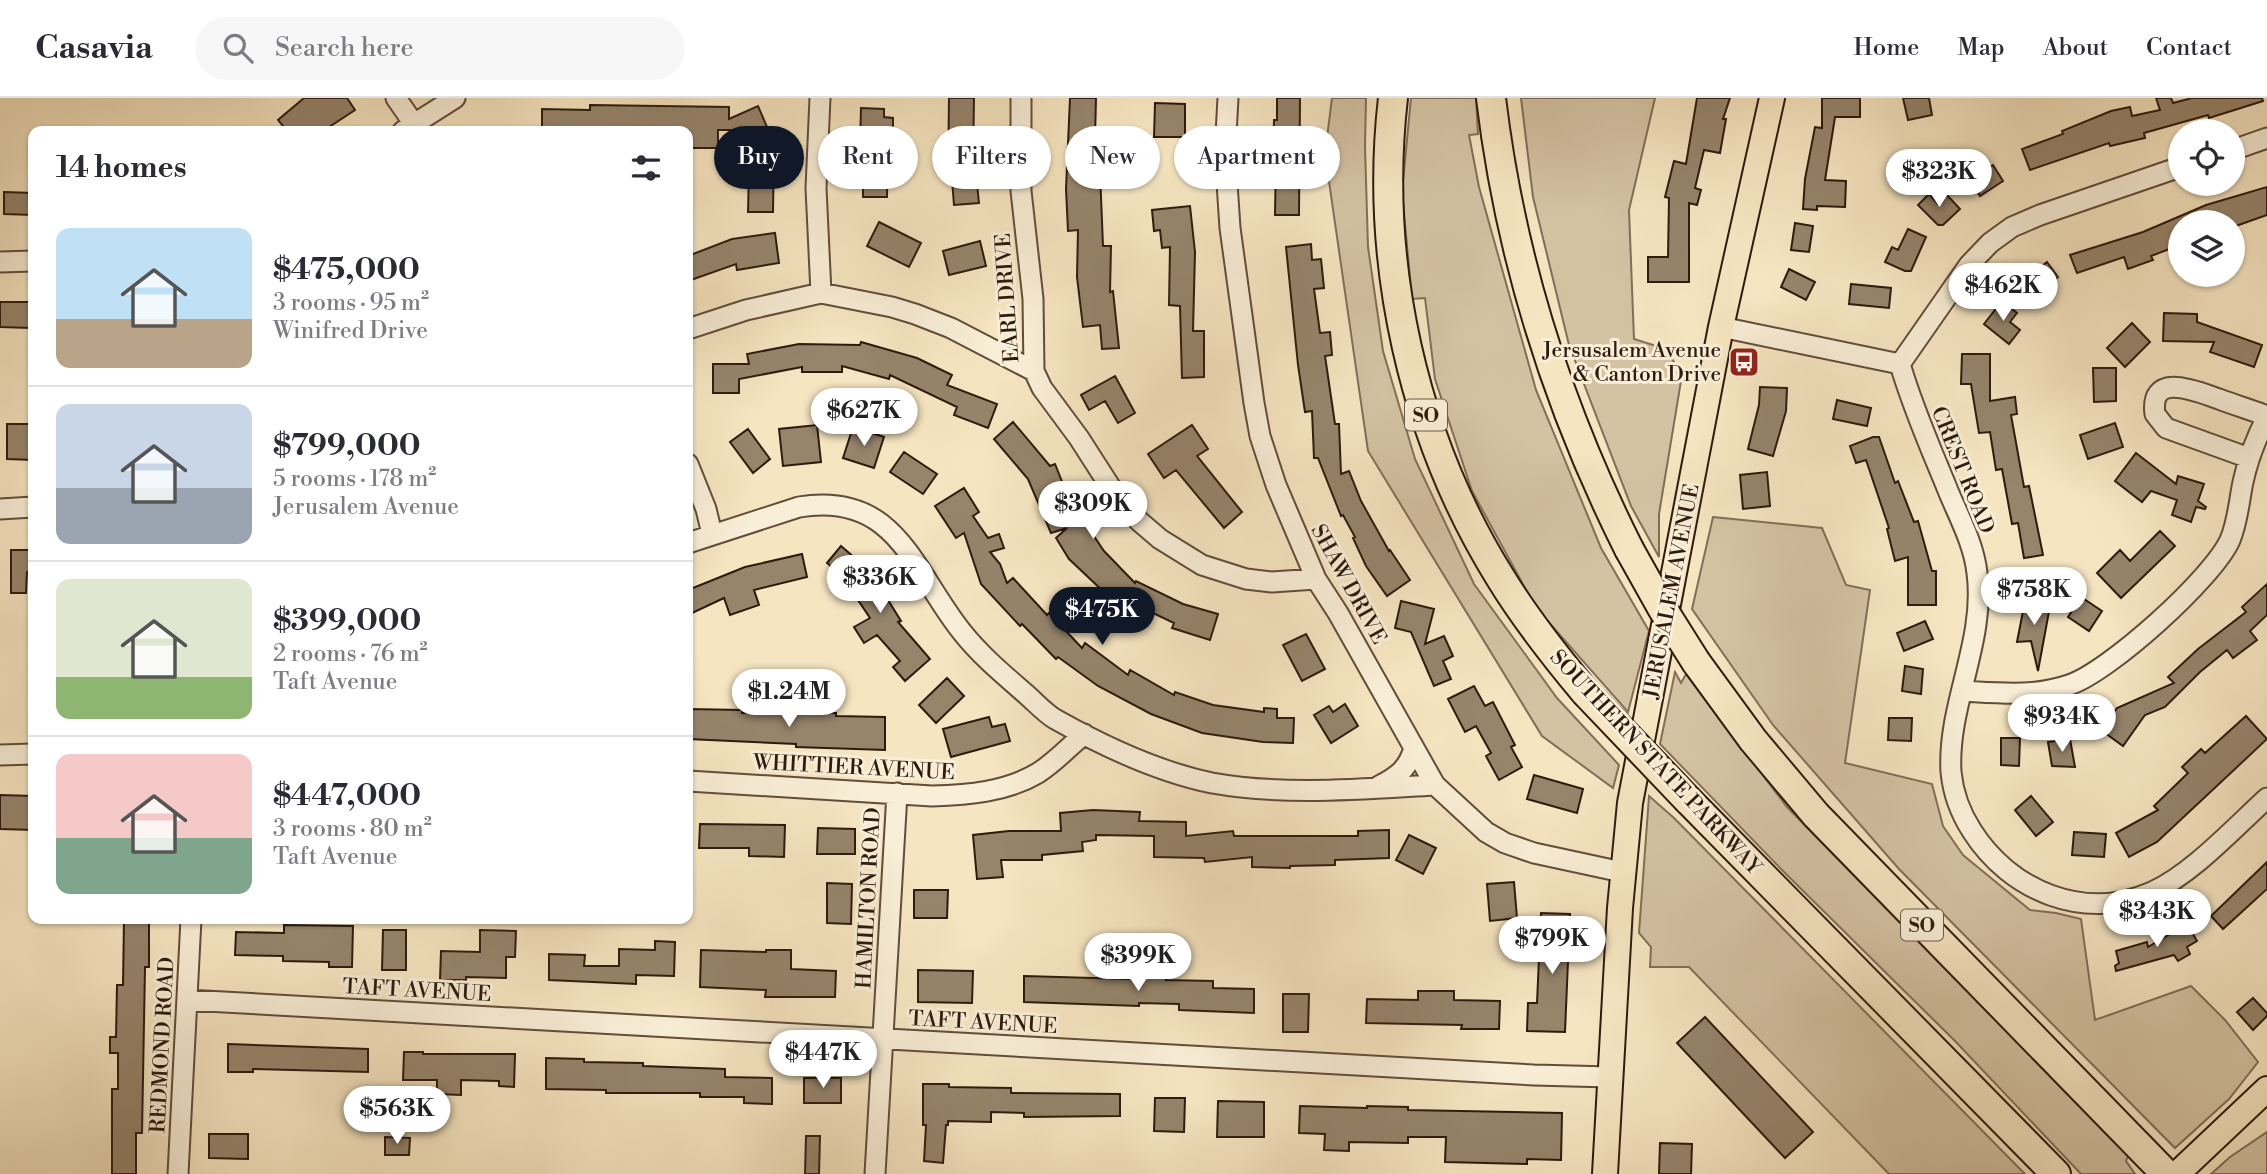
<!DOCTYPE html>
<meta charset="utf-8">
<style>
body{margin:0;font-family:"Libre Bodoni",serif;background:#f7f7f7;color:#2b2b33;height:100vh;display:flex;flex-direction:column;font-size:26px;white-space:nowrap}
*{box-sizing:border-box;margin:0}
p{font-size:23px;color:#7c7c81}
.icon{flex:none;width:38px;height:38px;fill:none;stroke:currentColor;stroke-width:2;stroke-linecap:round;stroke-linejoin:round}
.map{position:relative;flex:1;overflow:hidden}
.drawer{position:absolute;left:28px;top:28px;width:665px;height:798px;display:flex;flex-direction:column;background:#fff;border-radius:14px;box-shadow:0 2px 5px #0004}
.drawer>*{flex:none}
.guide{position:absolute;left:714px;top:28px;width:665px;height:63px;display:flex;gap:14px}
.controls{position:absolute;left:2168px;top:21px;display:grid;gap:14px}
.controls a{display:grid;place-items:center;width:77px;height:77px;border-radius:50%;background:#fff;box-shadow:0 2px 5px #0004;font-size:35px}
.price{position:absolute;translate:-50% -60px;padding:0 16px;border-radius:24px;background:#fff;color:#222;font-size:23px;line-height:46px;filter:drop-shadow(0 2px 4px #0008)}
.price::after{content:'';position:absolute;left:50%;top:42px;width:21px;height:16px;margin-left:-10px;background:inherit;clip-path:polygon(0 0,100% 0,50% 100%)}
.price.active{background:#111827;color:#fff}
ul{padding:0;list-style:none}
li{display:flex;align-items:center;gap:21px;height:175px;padding:0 28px}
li+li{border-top:2px solid #e1e1e2}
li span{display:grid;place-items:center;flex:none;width:196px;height:140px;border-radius:14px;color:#555}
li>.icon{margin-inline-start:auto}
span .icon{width:84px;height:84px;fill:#fffc;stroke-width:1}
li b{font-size:30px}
h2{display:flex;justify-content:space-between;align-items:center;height:84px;padding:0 28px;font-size:30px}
.tag{padding:0 24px;border-radius:32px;background:#fff;box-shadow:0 2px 5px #0004;font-size:24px;line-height:63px}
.tag.active{background:#111827;color:#fff}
header{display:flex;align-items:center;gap:42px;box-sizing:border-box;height:98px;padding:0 35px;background:#fff;border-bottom:2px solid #e1e1e2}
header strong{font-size:33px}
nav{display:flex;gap:38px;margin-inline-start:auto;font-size:24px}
.search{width:490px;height:63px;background:#f7f7f7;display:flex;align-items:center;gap:18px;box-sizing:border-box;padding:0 24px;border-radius:38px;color:#7c7c81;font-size:26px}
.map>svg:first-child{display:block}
.green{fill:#d4c2a3;stroke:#826e58;stroke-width:2}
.building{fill:#96846b;stroke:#2f1a0e;stroke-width:2}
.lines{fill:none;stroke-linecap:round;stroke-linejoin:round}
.minor-casing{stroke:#614d3b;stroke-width:23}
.major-casing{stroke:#2f1a0e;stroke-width:28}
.highway-casing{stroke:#2f1a0e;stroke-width:32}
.minor{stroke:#f9eed7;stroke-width:19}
.major{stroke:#f6e5c1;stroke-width:24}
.highway{stroke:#f6e5c1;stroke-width:28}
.highway-bridge-casing{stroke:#2f1a0e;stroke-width:32;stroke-linecap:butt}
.highway-bridge{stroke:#f6e5c1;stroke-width:28}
.labels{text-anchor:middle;stroke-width:6;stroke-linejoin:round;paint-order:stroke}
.shield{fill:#f9eed7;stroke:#6c5a4a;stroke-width:2}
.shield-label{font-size:19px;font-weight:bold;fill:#2f1a0e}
.street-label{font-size:21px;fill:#2f1a0e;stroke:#f9eed7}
.poi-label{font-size:21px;fill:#2f1a0e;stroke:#f9eed7;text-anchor:end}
</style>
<header>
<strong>Casavia</strong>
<div class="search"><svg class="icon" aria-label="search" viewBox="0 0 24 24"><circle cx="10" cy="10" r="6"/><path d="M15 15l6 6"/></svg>Search here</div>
<nav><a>Home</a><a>Map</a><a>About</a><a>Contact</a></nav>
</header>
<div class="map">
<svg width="2267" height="1076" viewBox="0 0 2267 1076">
<rect width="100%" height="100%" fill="#f6e5c1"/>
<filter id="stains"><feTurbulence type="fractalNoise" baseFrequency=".00286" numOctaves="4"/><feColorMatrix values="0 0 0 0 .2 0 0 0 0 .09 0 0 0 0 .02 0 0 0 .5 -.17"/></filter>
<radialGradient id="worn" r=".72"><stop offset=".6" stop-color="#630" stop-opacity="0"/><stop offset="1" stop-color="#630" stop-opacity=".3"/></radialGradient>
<path class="green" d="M1332,0H1366L1365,49L1368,149L1383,253L1415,361L1474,486L1557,600L1619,667L1613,690L1542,638L1368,353L1325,56Z
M1411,0H1476L1478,36L1469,37L1479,89L1536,292L1601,450L1649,533L1628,614L1536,510L1472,393L1435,281L1425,200L1412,201L1402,94Z
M1521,0H1655L1629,112L1634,241L1666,251L1682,277L1659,416V459L1631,408L1569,247L1533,99Z
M1713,419L1822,430L1846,487L1870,492L1845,665L1932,686L1943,728L1963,757L2030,812L2056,815L2081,821L2095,922L2191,888L2225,922L2258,964L2229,1001L2175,1050L1899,771L1773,627L1692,511Z
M1675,574L1681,585L1686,576L1787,709L2128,1058L2126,1063L2135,1076H2081L1955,943L1782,772L1660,646Z
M1649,698L1674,720L2025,1076H1889L1689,869H1650L1651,849L1639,835Z
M2267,1034V1076H2211L2230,1059Z"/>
<path class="building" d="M304,0H347L355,12L323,33H287L278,22Z
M949,0H974L973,67H975L979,105L954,107L952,82H948Z
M1070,0H1096L1095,40H1104V74H1100L1103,148H1111L1110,194L1113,193L1119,250L1102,251L1100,227L1083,229L1077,179L1078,132L1068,133L1066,91Z
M1277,0H1300L1299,117H1275L1276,60H1273L1274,22H1277Z
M1697,0H1730L1723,21H1726L1720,55L1704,52L1695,90L1701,92L1697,107L1689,105V184H1648V159H1668L1669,100L1665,99L1674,63L1686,66Z
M1822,0H1860V19H1835L1825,82L1846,83L1845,109L1817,108V112L1803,111L1805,81L1815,29L1822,30Z
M1903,0H1929L1932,17L1908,22Z
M2156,0H2171L2173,5L2192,0H2262L2263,3L2209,20L2208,17L2144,35L2145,40L2110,48L2109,45L2030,72L2022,51L2063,36L2062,33L2111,13L2130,9L2132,18L2160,12Z
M1155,5L1185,6V39H1154Z
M590,7L729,9V21L758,8L776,50L774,51L773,114H748L749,69L762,70L746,32H718V50H689V33H542V11L590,12Z
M861,10L884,11V19L893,20V37H888L887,99H863V48H860Z
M1976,66L1981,74L1993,67L2003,83L1980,98L1964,73Z
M2267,89V117L2233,129V124H2180V147L2151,158L2153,162L2128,171L2124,159L2077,175L2070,157L2143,134L2206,107Z
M4,94L33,95V117L4,116Z
M1929,96L1938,106L1947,97L1960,111L1943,127H1938L1918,107Z
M1190,108L1195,154L1193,233H1204V279L1182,280L1180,208L1169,207L1170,149L1162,150L1160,132L1154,133L1152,112Z
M879,124L921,145L909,169L867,148Z
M1795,125L1813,128L1809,154L1791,152Z
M1908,131L1926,139L1911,173H1905L1885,164L1892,149L1898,152Z
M775,135L779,165L737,172L736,166L688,183V158L732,141Z
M980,143L986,168L949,177L943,153Z
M1311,146L1312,162L1321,161L1324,190L1314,191L1320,235L1330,234L1332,257L1325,258L1335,326H1339L1341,376L1349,373L1361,403L1389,453L1390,452L1410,482L1387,498L1366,468L1353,440L1355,439L1343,417L1341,418L1318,360H1314L1312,313L1305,314L1298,267L1286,149Z
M2047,164L2058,179L2032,200L2020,185Z
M1789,171L1815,184L1806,202L1781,189Z
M1851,186L1891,190L1889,210L1849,206Z
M2002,203L2017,215L2010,224L2020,232L2009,246L1984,226Z
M0,204H30V230L0,229Z
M2164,215L2197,216V224L2262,247L2254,269L2210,254L2214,244L2163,243Z
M2132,225L2150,244L2125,269L2107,250Z
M861,244L917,260L952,277L947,287L997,306L988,330L954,317L957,309L890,277L889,281L842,268V274H802V269L739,281V295H713V266H749L747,256L799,246L860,247Z
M1962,256H1990V303L2015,299L2017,316L2011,317L2024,389L2029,388L2043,457L2024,460L2018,425L2012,426L2002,371L1996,372L1990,334L1979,335L1971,286H1961Z
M2093,270H2116V303L2094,304Z
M1115,278L1135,315L1118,325L1105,303L1089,312L1081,297Z
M1760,289L1787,290L1786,313L1773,358L1748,351L1759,307Z
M1837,302L1871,310L1867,328L1833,321Z
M1013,324L1050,368L1055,366L1069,401L1104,453L1135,485L1136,483L1183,506L1218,516L1210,542L1172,530L1174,525L1109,494L1106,496L1069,461L1056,440L1067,430L1051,435L1028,381L994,341Z
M2115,325L2123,349L2088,361L2080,337Z
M7,326H33V362L7,361Z
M817,327L821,364L783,368L779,331Z
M1192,327L1208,351L1197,358L1242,414L1224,430L1176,372L1164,380L1148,356Z
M853,329L884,339L874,370L843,360Z
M748,331L770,361L753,375L730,344Z
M1873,339H1879L1895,385L1898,383L1914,424L1918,423L1932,473H1936V507H1908V459L1895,463L1887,431L1889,430L1866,362L1856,365L1850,348Z
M904,354L937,376L923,396L890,374Z
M2136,355L2176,386L2178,378L2204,386L2198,403L2206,409L2205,411L2196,409L2191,424L2172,417L2177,402L2151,393L2142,404L2115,383Z
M1767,374L1770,408L1743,411L1740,377Z
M964,390L979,414L973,418L988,440L999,436L1004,450L990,454L1000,466L1007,485L1013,480L1047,517L1049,515L1082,550L1085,545L1128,577L1130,572L1174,597L1175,594L1213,607L1264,614V610L1277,611V620H1294L1293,645L1263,644L1202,635L1151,616L1098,588L1058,559L1056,561L1022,526L1020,528L981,486L964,435L956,440L935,408Z
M2160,433L2175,448L2121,500L2097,475L2120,452L2130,463Z
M841,448L870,473L901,523L898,524L930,561L905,583L893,569L900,563L877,537L864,545L854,529L870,520L858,502L865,498L827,465Z
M11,452H33V474H27L26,495H11Z
M802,456L807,479L754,492L759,507L730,517L724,500L688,517V492L745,469Z
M2267,486V517L2250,533L2257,542L2233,560L2227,552L2200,574L2165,609L2145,617L2123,648L2101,632L2117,610L2174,585L2168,579L2198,551L2246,514L2242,509Z
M2081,499L2102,513L2089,533L2068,519Z
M1401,503L1434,511L1425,546L1444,538L1453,558L1443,563L1451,581L1434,588L1411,534L1395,530Z
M2025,503L2050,508L2038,573L2031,543L2017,544Z
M1925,523L1933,541L1904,553L1897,535Z
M1306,536L1325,571L1302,583L1283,547Z
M1905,568L1923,571L1921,596L1902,593Z
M947,580L964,598L936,625L919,607Z
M1474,588L1485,608L1493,604L1515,647L1511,649L1522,669L1499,682L1486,658L1491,655L1476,628L1465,634L1448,601Z
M1345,606L1358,628L1331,645L1314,617L1329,608L1333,614Z
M688,611L742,612V615H836V618L885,619V652L796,649V646L688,641Z
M2246,618L2267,641L2157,744L2129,759L2116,735L2158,712L2154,708L2188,675L2182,669L2201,651L2205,655Z
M989,619L992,629L1005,626L1010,643L951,659L943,631Z
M1889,620H1912L1911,643L1888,642Z
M2001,640H2020L2019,668L2001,667Z
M2070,641L2075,669L2052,668L2048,644Z
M1534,677L1583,691L1577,715L1527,701Z
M0,697L33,698V732L0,731Z
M2031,698L2053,724L2036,738L2015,712Z
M1093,712L1140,714L1139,723L1186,724V738L1233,733L1234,738H1358V733L1389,732V760L1335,762V767L1290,768V770L1252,769V759L1205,764L1204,760L1154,759V738L1096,737V742L1082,744L1083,753L1042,757V762H1001L1003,779L977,781L973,737L1009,733H1061L1060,715Z
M700,726L785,727L784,759L749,758V750H699Z
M818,730L855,731V756H817Z
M2074,734L2106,736L2104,759L2072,757Z
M1409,737L1436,750L1423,776L1396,762Z
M2267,764V791L2223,831L2211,818Z
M1514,784L1517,820L1490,823L1487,786Z
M827,785L852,786L851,826L827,825Z
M914,792H948L947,820H914Z
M1541,815L1570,816L1565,934L1527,933L1528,905H1537Z
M124,821H149V869H145L142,1035H136V1076H112V991H118V955H110V939H116L117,887H123Z
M2187,826L2197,843L2187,849L2190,856L2178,863L2174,857L2116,873L2115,868L2119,865L2116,853L2147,844L2148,849Z
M284,827L353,828L352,869H329V864L283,863V858L235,857L236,834L284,835Z
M383,832H406V872H382Z
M480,832L516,833L515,859H506V880L466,879V882H440L441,853L480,854Z
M655,843L675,844L674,878L636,877V886L549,882V856L585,857L584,868H619V851L655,852Z
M701,852L766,854V852H791V871L836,873L835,899H765L766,892L700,889Z
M918,872L973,873L972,905L918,904Z
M1024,878L1128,881V878H1167L1166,882L1213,883V890L1254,891V915L1179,912V906L1139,905V908L1024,904Z
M1418,893H1454V902L1500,903L1499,931H1461L1462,927L1366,925L1367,901L1418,902Z
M1283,896H1309L1308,934H1283Z
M2253,900L2267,915V918L2253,932L2237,914Z
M1705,919L1813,1034L1785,1060L1677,945Z
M228,946L368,951V974L253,971V974H228Z
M404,954H423V956H515L514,989L499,988V983L461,982V997L437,996V982H403Z
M546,960L584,961V964L643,965V968L725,971V979L772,980V1006L744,1005V999H700V995H606V992L546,991Z
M804,980H841V1005H804Z
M923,986H949V989L1011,990V995L1120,996V1018L1024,1019V1015L991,1014V1024L948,1023V1027H946L943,1065L924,1063L926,1027H923Z
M1155,1000H1185L1184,1034L1154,1033Z
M1218,1003L1264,1004V1039H1217Z
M1300,1008L1367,1010V1008L1408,1009V1012L1562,1015L1561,1062L1527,1061V1066L1445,1064L1446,1039H1408V1045L1349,1044V1053L1324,1052L1325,1036L1299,1035Z
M209,1036H248V1061L209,1060Z
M806,1038H820L819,1076H805Z
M385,1039L410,1040L409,1057H385Z
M1660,1045L1692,1046L1691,1076H1659Z"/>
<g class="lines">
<g class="minor-casing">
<path id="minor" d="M396,0L414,26
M820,0L816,90L821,195
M1021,0V93L1033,201L1034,273L1042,290L1079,340L1113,393L1139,423L1160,441L1202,467L1246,481L1272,484L1316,481
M1228,0L1225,55L1230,130L1254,305L1260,338L1276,387L1316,481L1338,515L1435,687L1486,734L1505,745L1534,755L1622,774
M403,33L455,0
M2233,52L2267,40
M0,164L33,163
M1721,229L1900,266
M688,231L746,212L821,195L892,209L915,216L951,230L1034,273
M1900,266C1913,311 1932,353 1949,395C1960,421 1974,447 1977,475C1986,543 1947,607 1951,674C1953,695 1961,716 1972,733C2010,793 2084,824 2152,794C2192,776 2234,730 2267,700
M1900,266L1969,167L1990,145L2012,129L2040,117L2180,69
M2249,360L2166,330L2155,316C2149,272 2198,294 2219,301C2235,307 2251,312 2267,318
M688,366L706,411L712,436
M0,411L33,409
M688,445L799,409C897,393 913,473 962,534C981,558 1004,577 1027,597C1036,605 1045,615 1055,621C1103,648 1158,674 1212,685C1285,698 1362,691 1435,687
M1962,593C1999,595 2034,599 2069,587C2109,574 2213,480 2230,442C2238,423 2239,403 2243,384C2248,361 2256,340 2267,319
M0,657L33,656
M688,683L932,698C968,697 1006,694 1038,675C1055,664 1069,649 1084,636
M1379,688C1398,678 1408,671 1414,650
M187,902L1534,977L1610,979
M178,1076L191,821
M875,1076L897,695"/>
</g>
<g class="major-casing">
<path id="major" d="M1605,1076L1620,810L1630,705L1721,229L1772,0
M2177,1076L2267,991"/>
</g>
<g class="highway-casing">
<path id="highway" d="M1393,0C1374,164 1413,339 1500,479C1525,520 1554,557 1585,594
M1491,0C1510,159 1557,308 1629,451
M1696,564L1753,642L1816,717L2166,1076
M1688,702L2056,1076"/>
</g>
<use href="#minor" class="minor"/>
<use href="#major" class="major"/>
<use href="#highway" class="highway"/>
<g class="highway-bridge-casing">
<path id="highway-bridge" d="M1629,451L1662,510L1696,564
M1585,594L1688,702"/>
</g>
<use href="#highway-bridge" class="highway-bridge"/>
</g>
<defs>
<g id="bus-square" transform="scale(1.575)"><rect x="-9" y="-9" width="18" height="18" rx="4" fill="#8f2418" stroke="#f9eed7"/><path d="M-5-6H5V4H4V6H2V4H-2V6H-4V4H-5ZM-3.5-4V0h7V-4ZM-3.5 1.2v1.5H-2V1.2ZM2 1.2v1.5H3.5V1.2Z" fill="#fff"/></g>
</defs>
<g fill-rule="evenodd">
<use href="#bus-square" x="1744" y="264"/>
</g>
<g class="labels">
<g class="shield">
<rect x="1405" y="301.5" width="42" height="31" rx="5"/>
<rect x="1901" y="811.5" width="42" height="31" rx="5"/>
</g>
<g class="shield-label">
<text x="1426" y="324">SO</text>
<text x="1922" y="834">SO</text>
</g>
<g class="street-label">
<text transform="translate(1007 200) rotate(-94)" y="7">EARL DRIVE</text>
<text transform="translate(1963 372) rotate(68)" y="7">CREST ROAD</text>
<text transform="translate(1349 486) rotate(61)" y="7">SHAW DRIVE</text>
<text transform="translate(1671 493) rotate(-79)" y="7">JERUSALEM AVENUE</text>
<text transform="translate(1656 664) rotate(47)" y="7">SOUTHERN STATE PARKWAY</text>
<text transform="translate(854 669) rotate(3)" y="7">WHITTIER AVENUE</text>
<text transform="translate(868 800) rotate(-87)" y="7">HAMILTON ROAD</text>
<text transform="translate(417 892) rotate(3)" y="7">TAFT AVENUE</text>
<text transform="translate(983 924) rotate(3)" y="7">TAFT AVENUE</text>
<text transform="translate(162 947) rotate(-87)" y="7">REDMOND ROAD</text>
</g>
<g class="poi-label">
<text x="1721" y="259">Jersusalem Avenue<tspan x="1721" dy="24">&amp; Canton Drive</tspan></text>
</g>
</g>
<rect width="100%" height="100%" filter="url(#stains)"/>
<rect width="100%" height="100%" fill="url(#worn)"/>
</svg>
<div class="controls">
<a><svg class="icon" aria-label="locate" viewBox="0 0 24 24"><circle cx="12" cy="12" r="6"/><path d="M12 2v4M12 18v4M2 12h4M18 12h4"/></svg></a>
<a><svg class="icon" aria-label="layers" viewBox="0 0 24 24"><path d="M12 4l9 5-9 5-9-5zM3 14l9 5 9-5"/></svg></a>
</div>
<b class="price" style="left:1939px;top:111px">$323K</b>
<b class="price" style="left:2003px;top:225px">$462K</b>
<b class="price" style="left:864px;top:350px">$627K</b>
<b class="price" style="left:1093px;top:443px">$309K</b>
<b class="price" style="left:880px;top:517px">$336K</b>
<b class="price" style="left:2034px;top:529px">$758K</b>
<b class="price active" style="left:1102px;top:549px">$475K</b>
<b class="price" style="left:789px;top:631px">$1.24M</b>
<b class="price" style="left:2062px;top:656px">$934K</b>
<b class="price" style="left:2157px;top:851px">$343K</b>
<b class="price" style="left:1552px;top:878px">$799K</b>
<b class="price" style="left:1138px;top:895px">$399K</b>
<b class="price" style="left:823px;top:992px">$447K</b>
<b class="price" style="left:397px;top:1048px">$563K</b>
<div class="guide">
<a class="tag active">Buy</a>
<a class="tag">Rent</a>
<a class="tag">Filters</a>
<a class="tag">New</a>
<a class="tag">Apartment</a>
</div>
<section class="drawer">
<h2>14 homes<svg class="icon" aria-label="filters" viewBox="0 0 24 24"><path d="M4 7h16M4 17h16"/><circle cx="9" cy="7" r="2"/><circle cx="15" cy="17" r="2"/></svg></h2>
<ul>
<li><span style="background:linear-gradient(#bfe0f5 65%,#b9a48a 0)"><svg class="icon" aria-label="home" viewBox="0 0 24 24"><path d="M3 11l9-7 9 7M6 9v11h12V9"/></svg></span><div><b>$475,000</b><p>3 rooms · 95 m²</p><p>Winifred Drive</p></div></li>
<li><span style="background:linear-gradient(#c9d6e8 60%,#9aa5b1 0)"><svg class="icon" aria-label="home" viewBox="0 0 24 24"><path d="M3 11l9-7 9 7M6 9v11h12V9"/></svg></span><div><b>$799,000</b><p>5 rooms · 178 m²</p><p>Jerusalem Avenue</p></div></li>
<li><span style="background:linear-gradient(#dfe7d0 70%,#8fb573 0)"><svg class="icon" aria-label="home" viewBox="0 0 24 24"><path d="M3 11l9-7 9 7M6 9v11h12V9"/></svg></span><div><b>$399,000</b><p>2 rooms · 76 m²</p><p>Taft Avenue</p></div></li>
<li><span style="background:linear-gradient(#f6c9c9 60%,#7fa58c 0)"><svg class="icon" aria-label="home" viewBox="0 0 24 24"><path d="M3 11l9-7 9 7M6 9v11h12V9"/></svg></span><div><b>$447,000</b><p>3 rooms · 80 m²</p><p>Taft Avenue</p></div></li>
</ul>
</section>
</div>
